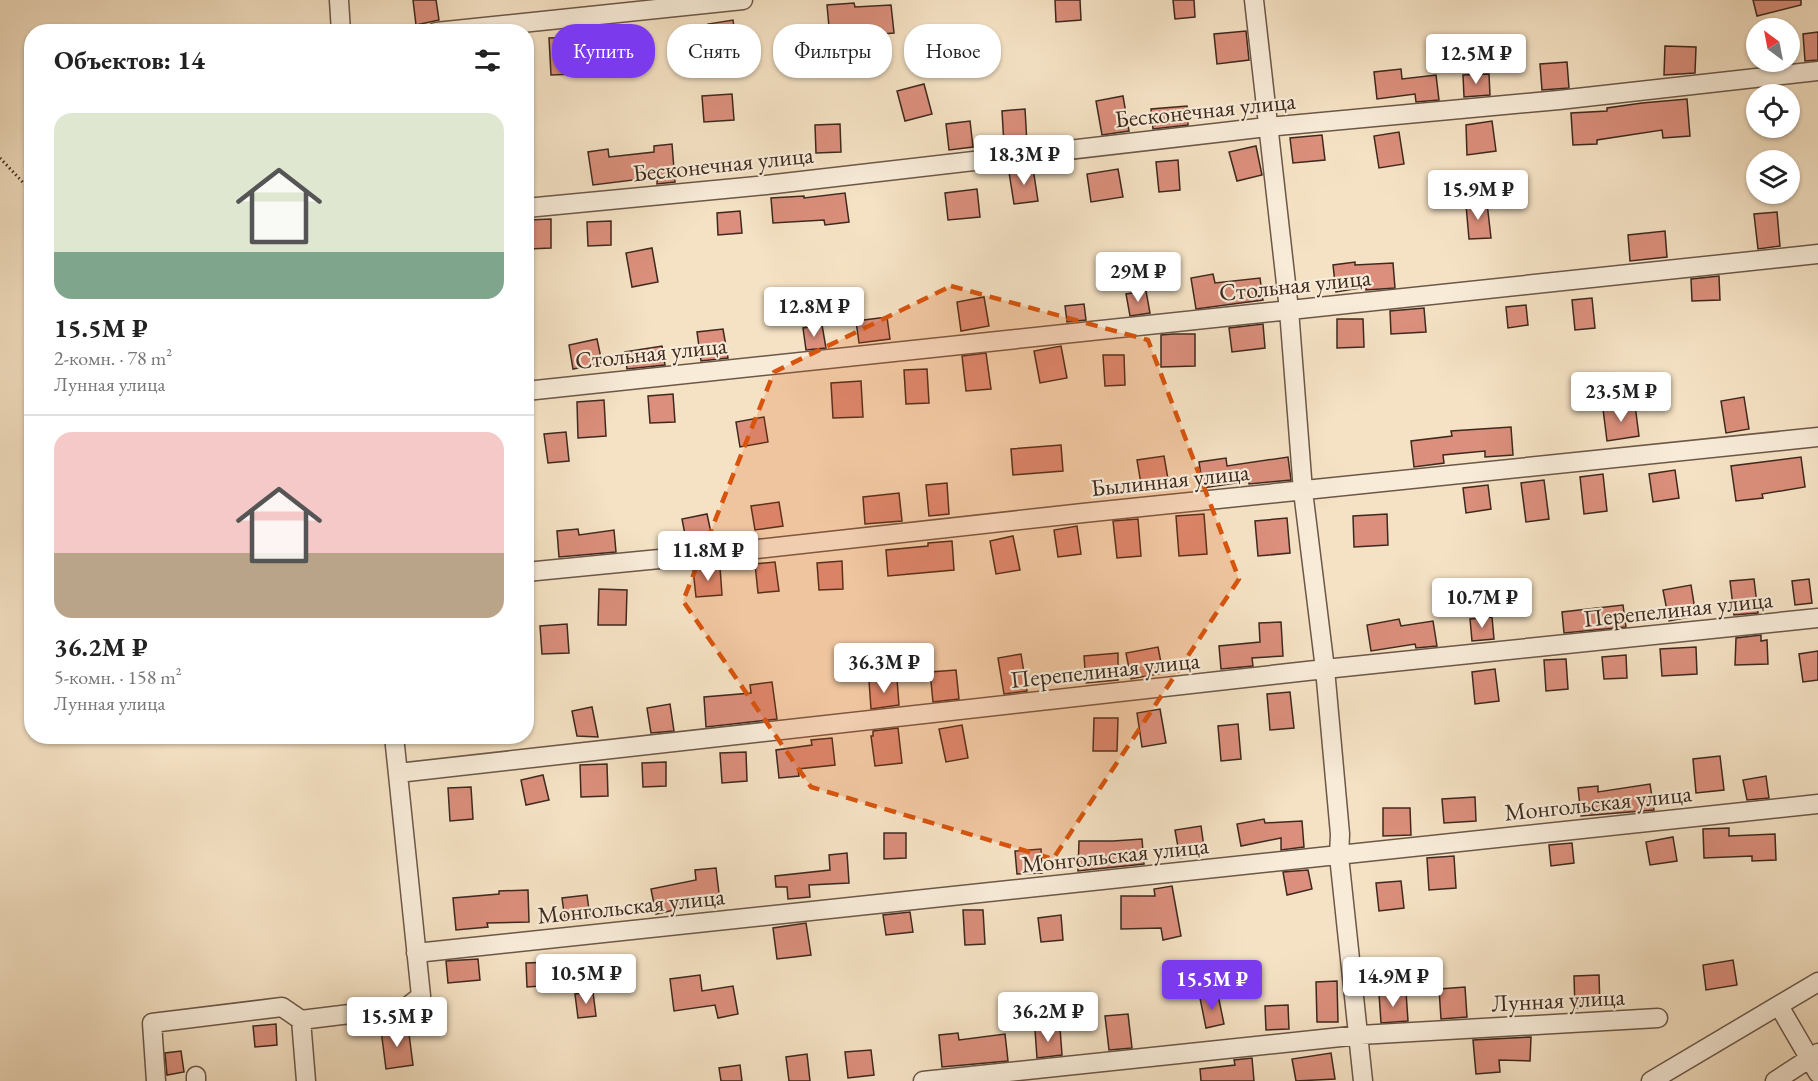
<!DOCTYPE html>
<html lang="ru">
<meta charset="utf-8">
<style>
body{margin:0;font-family:"EB Garamond",serif;background:#f2f2f2;color:#222;height:100vh;display:flex;flex-direction:column;font-size:22px;white-space:nowrap}
*{box-sizing:border-box;margin:0}
p{font-size:20px;color:#767676}
.icon{flex:none;width:33px;height:33px;fill:none;stroke:currentColor;stroke-width:2;stroke-linecap:round;stroke-linejoin:round}
.map{position:relative;flex:1;overflow:hidden}
.sheet{position:absolute;left:24px;top:24px;width:510px;height:720px;display:flex;flex-direction:column;background:#fff;border-radius:24px;box-shadow:0 2px 4px #0004}
.sheet>*{flex:none}
.top-card{position:absolute;left:552px;top:24px;width:570px;height:54px;display:flex;gap:12px}
.needle{width:39px;rotate:328deg}
.fabs{position:absolute;left:1746px;top:18px;display:grid;gap:12px}
.fabs a{display:grid;place-items:center;width:54px;height:54px;border-radius:50%;background:#fff;box-shadow:0 2px 4px #0004;font-size:30px}
.price{position:absolute;translate:-50% -51px;padding:0 14px;border-radius:6px;background:#fff;color:#222;font-size:20px;line-height:39px;filter:drop-shadow(0 2px 3px #0008)}
.price::after{content:'';position:absolute;left:50%;top:36px;width:18px;height:14px;margin-left:-9px;background:inherit;clip-path:polygon(0 0,100% 0,50% 100%)}
.price.current{background:#7c3aed;color:#fff}
ul{padding:0;list-style:none}
li{display:grid;align-content:center;gap:12px;height:318px;padding:0 30px}
li+li{border-top:2px solid #e0e0e0}
li span{display:grid;place-items:center;height:186px;border-radius:18px;color:#555}
li>.icon{margin-inline-start:auto}
span .icon{width:108px;height:108px;fill:#fffc;stroke-width:1}
li b{font-size:26px}
h2{display:flex;justify-content:space-between;align-items:center;height:72px;padding:0 30px;font-size:26px}
.tag{padding:0 21px;border-radius:24px;background:#fff;box-shadow:0 2px 4px #0004;font-size:21px;line-height:54px}
.tag.current{background:#7c3aed;color:#fff}
.map>svg:first-child{display:block}
.building{fill:#db8f7c;stroke:#3e291e;stroke-width:1.5}
.lines{fill:none;stroke-linecap:round;stroke-linejoin:round}
.minor-casing{stroke:#6c5748;stroke-width:21}
.path{stroke:#3e291e;stroke-width:3;stroke-dasharray:1.5 3;stroke-linecap:butt}
.minor{stroke:#f8ecd9;stroke-width:18}
.marked{fill:#d7540e;fill-opacity:0.2;stroke:#d7540e;stroke-width:4.5;stroke-dasharray:12 8;stroke-linejoin:round}
.labels{text-anchor:middle;stroke-width:4.5;stroke-linejoin:round;paint-order:stroke}
.street-label{font-size:24px;fill:#3e291e;stroke:#f8ecd9}
</style>
<div class="map">
<svg width="1818" height="1081" viewBox="0 0 1818 1081">
<rect width="100%" height="100%" fill="#f5e2c4"/>
<filter id="stains"><feTurbulence type="fractalNoise" baseFrequency=".00333" numOctaves="4"/><feColorMatrix values="0 0 0 0 .2 0 0 0 0 .09 0 0 0 0 .02 0 0 0 .5 -.17"/></filter>
<radialGradient id="worn" r=".72"><stop offset=".6" stop-color="#630" stop-opacity="0"/><stop offset="1" stop-color="#630" stop-opacity=".3"/></radialGradient>
<path class="building" d="M413,0H436L439,20L416,25Z
M1055,0H1080L1081,20L1056,22Z
M1173,0H1194L1195,17L1175,19Z
M1753,0H1801V5L1757,16Z
M854,3L855,7L891,5L894,33L830,38L827,5Z
M733,20L738,56L713,59L708,24Z
M609,28L613,61L575,66V74L551,75L549,38L587,37L586,31Z
M1246,31L1249,60L1217,64L1214,34Z
M1818,32V60L1805,61L1803,34Z
M1665,46L1696,47L1695,73L1664,75Z
M1567,62L1569,88L1542,90L1540,64Z
M1401,69L1402,79L1436,75L1439,100L1416,102L1415,94L1377,99L1374,72Z
M1489,74L1490,95L1464,97L1463,75Z
M924,84L932,114L905,121L897,91Z
M732,94L734,120L704,122L702,96Z
M1123,96L1129,131L1102,135L1096,101Z
M1687,99L1690,136L1663,138L1662,130L1597,140V144L1573,145L1571,113L1607,111V108L1642,103Z
M1187,106L1188,125L1153,129L1151,109Z
M1025,109L1027,143L1004,145L1002,111Z
M970,121L973,147L949,150L946,124Z
M1492,121L1496,151L1467,155L1466,125Z
M840,124L841,152L816,153L815,125Z
M1399,132L1404,164L1379,168L1374,136Z
M1322,135L1325,160L1293,163L1290,138Z
M672,144L675,182L657,184V177L593,185L588,152L608,149L609,157L654,152V146Z
M1256,146L1262,175L1237,181L1229,152Z
M1178,160L1180,190L1159,192L1156,162Z
M1033,168L1038,201L1014,204L1009,172Z
M1118,169L1123,197L1091,202L1087,174Z
M977,189L980,217L948,220L945,193Z
M845,193L849,222L825,225L824,220L773,223L771,198L804,196V198Z
M1487,203L1491,238L1469,239L1466,205Z
M740,211L742,233L718,235L717,213Z
M1777,212L1780,246L1758,249L1754,214Z
M551,219V248L528,249V220Z
M611,221V245L588,246L587,222Z
M1665,231L1667,257L1630,261L1628,235Z
M652,248L658,282L632,287L626,253Z
M1355,262V265L1393,263L1395,288L1366,290V287L1336,292L1333,265Z
M1213,274L1215,283L1260,278L1263,300L1196,309L1191,278Z
M1719,276L1720,300L1692,301L1691,279Z
M1146,291L1150,313L1130,316L1126,294Z
M984,297L989,326L961,331L957,302Z
M1592,298L1595,328L1575,330L1572,300Z
M1084,304L1086,320L1067,322L1065,306Z
M1526,305L1528,325L1508,328L1506,307Z
M1424,308L1426,332L1391,334L1390,311Z
M887,317L890,339L859,343L856,321Z
M1337,319H1363L1364,347L1337,348Z
M1263,324L1265,348L1232,352L1229,328Z
M822,325L826,348L806,350L803,328Z
M723,329L728,358L701,361L697,332Z
M1173,334H1195V366L1161,367V335Z
M597,339L602,363L573,369L569,345Z
M662,346L665,365L627,369L625,352Z
M1061,346L1067,378L1040,383L1034,351Z
M986,353L991,389L966,391L962,356Z
M1103,355H1124L1125,385L1105,386Z
M927,369L929,403L906,404L904,370Z
M861,381L863,417L833,418L831,383Z
M673,394L675,422L650,423L648,396Z
M1744,397L1749,429L1726,433L1721,401Z
M604,400L606,436L578,438L577,402Z
M1635,405L1639,436L1607,441L1603,409Z
M764,417L768,442L740,447L736,422Z
M1511,427L1513,455L1485,457V451L1443,455L1444,463L1414,467L1411,441L1452,436L1451,431Z
M566,432L569,461L548,463L544,434Z
M1061,445L1063,471L1013,475L1011,449Z
M1164,456L1169,485L1142,490L1137,460Z
M1288,457L1291,480L1249,484V481L1203,488L1199,462L1226,458L1227,466Z
M1801,457L1805,487L1762,494L1763,498L1736,501L1731,466Z
M1675,470L1679,498L1653,502L1649,474Z
M1603,474L1607,511L1584,514L1580,477Z
M1544,480L1549,519L1526,522L1521,483Z
M947,483L949,514L929,516L926,485Z
M1488,485L1491,509L1466,513L1463,488Z
M899,493L902,521L865,524L863,497Z
M779,502L783,526L755,530L751,506Z
M707,514L713,542L687,545L682,519Z
M1204,514L1207,554L1179,556L1176,516Z
M1387,514L1388,545L1354,547L1353,516Z
M1287,518L1290,553L1258,556L1255,521Z
M1138,519L1141,556L1117,558L1113,521Z
M1077,526L1081,554L1058,557L1054,530Z
M578,529L579,535L614,530L616,552L559,557L557,531Z
M1013,536L1020,570L996,574L990,541Z
M952,541L954,570L888,576L886,550L928,546V543Z
M842,561L843,589L819,590L817,563Z
M775,562L779,591L758,593L755,564Z
M720,567L722,595L696,597L693,569Z
M1754,579L1758,613L1734,615L1730,581Z
M1809,579L1812,603L1795,605L1792,581Z
M1691,585L1696,616L1669,621L1663,590Z
M599,589L627,590L626,625H598Z
M1623,605L1626,627L1564,633L1562,612Z
M1492,617L1494,639L1472,641L1470,619Z
M1399,619L1401,626L1433,621L1437,646L1416,648L1415,644L1371,651L1367,625Z
M1281,622L1283,656L1252,658L1253,666L1221,669L1219,646L1260,642L1259,623Z
M567,624L569,653L542,654L540,626Z
M1761,635V641L1767,640L1768,664L1735,665L1736,638Z
M1158,647L1163,673L1131,679L1126,653Z
M1696,647L1697,674L1662,676L1660,649Z
M1818,651V680L1803,682L1799,654Z
M1118,653V680L1086,683L1084,656Z
M1021,654L1027,691L1004,694L998,658Z
M1626,655L1627,678L1604,679L1602,657Z
M1566,659L1568,689L1546,691L1544,660Z
M1495,669L1499,701L1475,704L1472,672Z
M956,670L959,699L933,702L930,672Z
M897,679L899,705L871,709L869,681Z
M772,682L777,719L706,727L704,697L751,693L750,685Z
M1290,692L1294,728L1270,730L1267,694Z
M670,704L674,731L651,733L647,708Z
M592,707L598,737L577,736L572,711Z
M1160,709L1166,743L1142,747L1137,713Z
M1094,718H1118L1117,751H1093Z
M1238,724L1241,759L1221,761L1218,726Z
M962,725L968,758L946,762L939,729Z
M898,728L902,763L875,766L871,736H873V731Z
M832,738L835,765L798,769L799,776L779,778L776,750L812,745L811,740Z
M746,752L747,781L722,783L720,753Z
M1720,756L1724,790L1696,793L1693,759Z
M666,762V786L643,787L642,763Z
M607,764L608,796L581,797L580,765Z
M543,775L549,800L526,805L521,780Z
M1766,776L1769,798L1747,800L1743,780Z
M1650,784L1654,810L1581,816L1578,788L1598,786V792Z
M471,787L473,819L450,821L448,788Z
M1475,797L1476,821L1444,823L1442,799Z
M1383,808H1410L1411,835L1383,836Z
M1264,819L1265,823L1302,821L1304,847L1281,850V838L1241,846L1237,824Z
M1201,826L1205,854L1180,858L1175,830Z
M1729,828V836L1775,834L1776,860L1752,861V856L1704,858L1703,829Z
M884,833H906V858L884,859Z
M1673,837L1677,861L1650,865L1646,842Z
M1142,839L1144,864L1078,871L1079,841H1113Z
M1572,843L1574,863L1551,866L1549,845Z
M1041,849L1042,873L1017,874L1015,851Z
M847,853L849,883L809,885L810,897L788,899L787,887H776L775,876L830,870L829,855Z
M1454,856L1456,888L1429,890L1427,858Z
M716,868L720,902L678,906L679,909L656,914L651,889L696,880L695,870Z
M1308,870L1312,889L1287,895L1283,872Z
M1401,881L1404,908L1379,911L1376,883Z
M1172,886L1181,936L1163,940L1161,928L1121,929V896H1155L1154,889Z
M528,890L529,922L487,923L488,927L456,930L453,898L499,894V891Z
M587,895L590,917L565,920L562,898Z
M963,910H983L985,944L965,945Z
M910,912L913,932L886,935L883,915Z
M1061,915L1063,940L1041,942L1038,918Z
M806,923L811,955L777,959L773,928Z
M478,959L480,980L448,983L446,961Z
M1733,960L1737,985L1706,990L1703,965Z
M553,962L554,985L527,987L526,963Z
M700,975L702,991L733,986L738,1014L718,1018L715,1005L674,1011L670,979Z
M1599,975L1600,1007L1575,1008L1574,976Z
M1337,981L1338,1022H1317L1316,982Z
M1465,987L1467,1017L1441,1019L1439,989Z
M593,992L596,1016L578,1018L575,994Z
M1406,992L1408,1021L1381,1023L1379,994Z
M1218,995L1224,1024L1206,1028L1200,998Z
M1288,1005L1289,1029L1266,1030L1265,1006Z
M1128,1014L1132,1048L1109,1050L1105,1016Z
M276,1024L277,1045L255,1047L253,1026Z
M408,1026L413,1065L386,1069L381,1030Z
M1060,1028L1062,1055L1037,1058L1035,1030Z
M958,1033L959,1040L1005,1034L1008,1061L942,1067L939,1035Z
M1531,1037L1530,1061L1499,1060L1500,1072L1476,1074L1473,1040Z
M871,1050L874,1075L848,1078L845,1052Z
M181,1051L184,1072L167,1075L165,1053Z
M1331,1053L1335,1079L1296,1081L1292,1059Z
M807,1054L810,1081H789L786,1057Z
M1252,1058L1254,1081H1201L1200,1069L1235,1065L1234,1060Z
M740,1065L742,1081H721L719,1068Z"/>
<g class="lines">
<g class="minor-casing">
<path id="minor" d="M339,0L341,32
M1254,0L1289,310L1303,491L1325,669L1340,834L1339,856L1363,1081
M436,32L743,0
M526,208L766,185L1267,127L1559,100L1818,71
M526,391L1818,254
M526,572L721,553L1083,513L1818,437
M398,773L1325,669L1818,618
M416,953L1818,804
M1779,1006L1818,1073
M301,1020L306,1081
M196,1076V1081
M156,1081L152,1023L282,1007L301,1020L407,1007L421,996L394,736
M923,1081L1360,1035L1658,1018
M1651,1081L1818,982
M1775,1081L1818,1053"/>
</g>
<path class="path" d="M0,158L32,192"/>
<use href="#minor" class="minor"/>
</g>
<path class="marked" d="M951,286L1148,340L1239,579L1053,859L811,787L683,601L774,372Z"/>
<g class="labels">
<g class="street-label">
<text transform="translate(1205 110) rotate(-6)" y="8">Бесконечная улица</text>
<text transform="translate(723 164) rotate(-6)" y="8">Бесконечная улица</text>
<text transform="translate(1295 285) rotate(-6)" y="8">Стольная улица</text>
<text transform="translate(651 353) rotate(-6)" y="8">Стольная улица</text>
<text transform="translate(1170 480) rotate(-6)" y="8">Былинная улица</text>
<text transform="translate(1678 609) rotate(-6)" y="8">Перепелиная улица</text>
<text transform="translate(1105 670) rotate(-6)" y="8">Перепелиная улица</text>
<text transform="translate(1598 803) rotate(-6)" y="8">Монгольская улица</text>
<text transform="translate(1115 855) rotate(-6)" y="8">Монгольская улица</text>
<text transform="translate(631 906) rotate(-6)" y="8">Монгольская улица</text>
<text transform="translate(1558 1000) rotate(-3)" y="8">Лунная улица</text>
</g>
</g>
<rect width="100%" height="100%" filter="url(#stains)"/>
<rect width="100%" height="100%" fill="url(#worn)"/>
</svg>
<div class="fabs">
<a><svg class="needle" viewBox="-14 -14 28 28"><path d="M0-13l5 13h-10z" fill="#e53935"/><path d="M0 13l5-13h-10z" fill="#767676"/></svg></a>
<a><svg class="icon" aria-label="locate" viewBox="0 0 24 24"><circle cx="12" cy="12" r="6"/><path d="M12 2v4M12 18v4M2 12h4M18 12h4"/></svg></a>
<a><svg class="icon" aria-label="layers" viewBox="0 0 24 24"><path d="M12 4l9 5-9 5-9-5zM3 14l9 5 9-5"/></svg></a>
</div>
<b class="price" style="left:1476px;top:85px">12.5M ₽</b>
<b class="price" style="left:1024px;top:186px">18.3M ₽</b>
<b class="price" style="left:1478px;top:221px">15.9M ₽</b>
<b class="price" style="left:1138px;top:303px">29M ₽</b>
<b class="price" style="left:814px;top:338px">12.8M ₽</b>
<b class="price" style="left:1621px;top:423px">23.5M ₽</b>
<b class="price" style="left:708px;top:582px">11.8M ₽</b>
<b class="price" style="left:1482px;top:629px">10.7M ₽</b>
<b class="price" style="left:884px;top:694px">36.3M ₽</b>
<b class="price" style="left:586px;top:1005px">10.5M ₽</b>
<b class="price" style="left:1393px;top:1008px">14.9M ₽</b>
<b class="price current" style="left:1212px;top:1011px">15.5M ₽</b>
<b class="price" style="left:1048px;top:1043px">36.2M ₽</b>
<b class="price" style="left:397px;top:1048px">15.5M ₽</b>
<div class="top-card">
<a class="tag current">Купить</a>
<a class="tag">Снять</a>
<a class="tag">Фильтры</a>
<a class="tag">Новое</a>
</div>
<section class="sheet">
<h2>Объектов: 14<svg class="icon" aria-label="filters" viewBox="0 0 24 24"><path d="M4 7h16M4 17h16"/><circle cx="9" cy="7" r="2"/><circle cx="15" cy="17" r="2"/></svg></h2>
<ul>
<li><span style="background:linear-gradient(#dfe7d0 75%,#7fa58c 0)"><svg class="icon" aria-label="home" viewBox="0 0 24 24"><path d="M3 11l9-7 9 7M6 9v11h12V9"/></svg></span><div><b>15.5M ₽</b><p>2-комн. · 78 m²</p><p>Лунная улица</p></div></li>
<li><span style="background:linear-gradient(#f6c9c9 65%,#b9a48a 0)"><svg class="icon" aria-label="home" viewBox="0 0 24 24"><path d="M3 11l9-7 9 7M6 9v11h12V9"/></svg></span><div><b>36.2M ₽</b><p>5-комн. · 158 m²</p><p>Лунная улица</p></div></li>
</ul>
</section>
</div>
